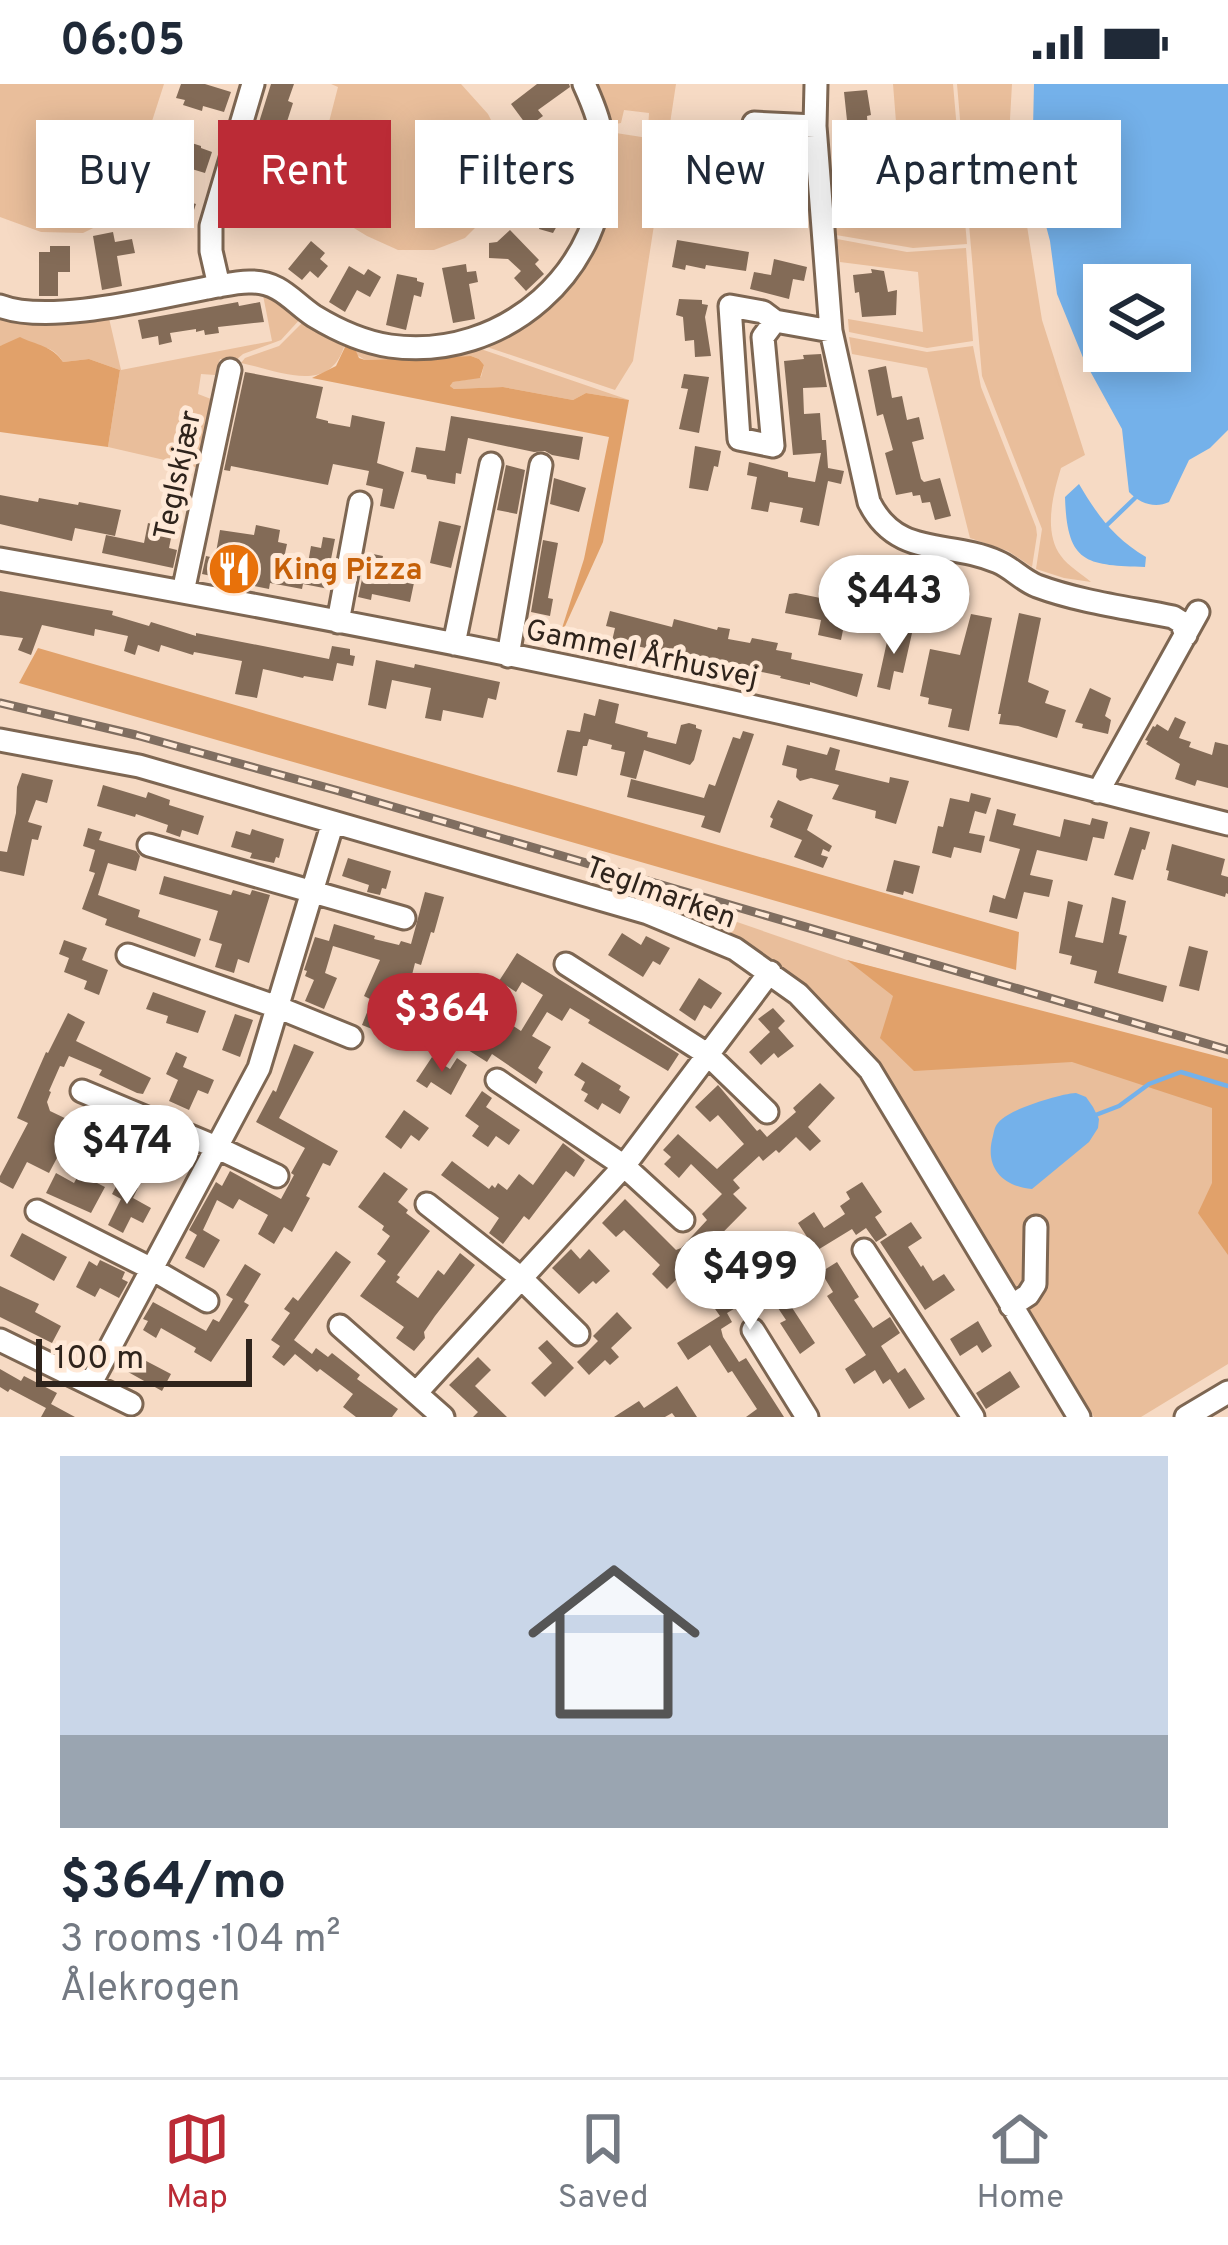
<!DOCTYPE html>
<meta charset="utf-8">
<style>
body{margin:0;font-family:Overpass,sans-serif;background:#f2f2f3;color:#1f2937;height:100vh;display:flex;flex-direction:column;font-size:45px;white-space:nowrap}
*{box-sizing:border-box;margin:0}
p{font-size:39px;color:#747a83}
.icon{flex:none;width:66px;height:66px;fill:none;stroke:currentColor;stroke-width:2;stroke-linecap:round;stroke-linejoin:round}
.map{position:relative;height:1333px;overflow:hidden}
.panel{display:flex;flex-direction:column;background:#fff;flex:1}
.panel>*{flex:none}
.hud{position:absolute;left:36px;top:36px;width:1158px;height:108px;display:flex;gap:24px}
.fabs{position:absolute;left:1083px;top:180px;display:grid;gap:24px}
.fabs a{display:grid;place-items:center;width:108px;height:108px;border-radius:0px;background:#fff;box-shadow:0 6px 30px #0003;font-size:60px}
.scale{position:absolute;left:36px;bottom:30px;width:216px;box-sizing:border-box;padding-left:12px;border:6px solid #2f241c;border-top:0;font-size:33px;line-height:42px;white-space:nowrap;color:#2f241c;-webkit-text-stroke:9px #ffe9d7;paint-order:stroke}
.price{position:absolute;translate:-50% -102px;padding:0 27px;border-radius:42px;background:#fff;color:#222;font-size:39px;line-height:78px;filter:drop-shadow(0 3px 6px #0008)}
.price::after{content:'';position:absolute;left:50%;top:72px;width:36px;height:27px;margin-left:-18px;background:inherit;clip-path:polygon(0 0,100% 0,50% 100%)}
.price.current{background:#bb2b36;color:#fff}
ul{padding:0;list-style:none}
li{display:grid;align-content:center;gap:24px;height:636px;padding:0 60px}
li+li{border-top:3px solid #e0e1e3}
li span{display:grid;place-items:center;height:372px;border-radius:0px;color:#555}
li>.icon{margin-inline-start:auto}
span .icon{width:216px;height:216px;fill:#fffc;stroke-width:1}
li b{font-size:51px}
.chip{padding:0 42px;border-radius:0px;background:#fff;box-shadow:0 6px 30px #0003;font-size:42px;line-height:108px}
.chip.current{background:#bb2b36;color:#fff}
.status{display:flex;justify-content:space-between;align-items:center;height:84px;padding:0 60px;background:#fff;direction:ltr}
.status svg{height:33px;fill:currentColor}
.dock{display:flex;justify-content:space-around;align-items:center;height:168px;border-top:3px solid #e0e1e3;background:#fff;font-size:33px;color:#747a83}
.dock a{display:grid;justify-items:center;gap:6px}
.dock .current{color:#bb2b36}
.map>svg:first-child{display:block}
.green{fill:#e9be9b}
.forest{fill:#e1a16a}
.water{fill:#74b1ea;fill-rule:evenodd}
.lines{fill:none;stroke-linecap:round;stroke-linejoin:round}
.stream{stroke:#74b1ea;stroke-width:4.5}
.building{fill:#836b57}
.minor-casing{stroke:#7d6652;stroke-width:27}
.minor{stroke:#fff;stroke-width:21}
.rail-casing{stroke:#806e60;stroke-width:9}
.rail{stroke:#ffe9d7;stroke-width:4.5;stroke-dasharray:14;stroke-linecap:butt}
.labels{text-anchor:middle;stroke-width:10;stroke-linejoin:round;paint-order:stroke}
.street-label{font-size:30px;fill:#2f241c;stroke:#ffe9d7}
.food-label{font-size:30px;font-weight:bold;fill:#c56008;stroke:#ffe9d7;text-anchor:start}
</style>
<div class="status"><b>06:05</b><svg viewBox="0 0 49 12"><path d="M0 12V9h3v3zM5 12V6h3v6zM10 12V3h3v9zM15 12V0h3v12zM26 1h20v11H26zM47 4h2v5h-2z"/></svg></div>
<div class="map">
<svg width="1228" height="1333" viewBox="0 0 1228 1333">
<rect width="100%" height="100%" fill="#f6dac4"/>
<path class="green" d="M0,0H164L122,130L83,149L41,148L0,133Z
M331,0H461L488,30L504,62L503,96L491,128L465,154L434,166H398L367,152L326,127L312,104L338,3Z
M589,0H676L669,46L661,49L648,46L649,29L624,26L621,39L611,41L603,37Z
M893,0H953L967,160L913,164L836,151L835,128L904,139Z
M957,0H1012L1010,35L1042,236L1085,371L1061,384C1053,410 1043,448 1061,472C1068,482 1082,490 1091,498L1064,494L1036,485L1042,445L982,292Z
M616,49L667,57L633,277L615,306L478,260L575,187L606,53Z
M837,155L907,168L966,164L973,257L927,264L849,248L848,235L923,248L918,188L840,178Z
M262,206L302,233L281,256L243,270L235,277L220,275L215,291L201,290L198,310L211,315L199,384L108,363L120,286L89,275L63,278C51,258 40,267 26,256L0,262V228L108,230L121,286L272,257Z
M305,236L333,250L472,262L629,316L586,309L573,316L503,303L454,305L450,302L453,298L481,293L484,281L479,275L471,272L365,276L344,263C328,311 280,287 241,279L245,274L279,262Z
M849,253L927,268L973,262L981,303L1036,443L1037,451L1032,483L1008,467L970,454L927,284L852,270Z
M708,828L847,876L1228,979V1280L1141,1333H1094L879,982L844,940L809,903L704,837Z"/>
<path class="forest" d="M20,253C36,261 53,262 63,278L89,275L120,286L108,363L0,348V262Z
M346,261L355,265L359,274L365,276L471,272L479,275L484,281L480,294L453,298L450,302L454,305L503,303L573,316L586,309L629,316L603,458L557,560L584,475L609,353L312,294L336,282Z
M38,564L1019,848L1016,886L19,599Z
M847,876L1228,975V1171L1198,1129L1212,1099V1024L1072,978L914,987L880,954L893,912Z"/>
<path class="water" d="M1034,0H1228V346L1210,364L1189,376L1169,418C1155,425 1139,419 1129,408L1122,345L1084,276L1057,210L1050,157L1032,89ZM1170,201V267H1104V201Z
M1079,400C1097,431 1115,455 1146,473L1145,483C1086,481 1067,480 1065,413Z
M1076,1009L1086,1013L1093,1023L1099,1035L1098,1044L1089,1058L1032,1105C1002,1102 984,1083 993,1052C995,1043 995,1041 1002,1035C1015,1024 1059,1010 1076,1009Z"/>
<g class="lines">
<path class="stream" d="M1107,441L1135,414
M1093,1032L1119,1022L1149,1000L1181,988L1228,1002"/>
</g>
<path class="building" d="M181,0H205L231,8L224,28L203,22L202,27L183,21L185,16L176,14Z
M271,0H294L288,17L293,19L283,50L291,53L286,66L274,62L266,85L271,87L263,108L291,117L285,137L279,136L276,143L257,137L258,130L233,121Z
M537,0H569L570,3L538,26L543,32L528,43L511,20Z
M867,6L871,31L867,32L868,46L862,47L864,73H869L870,105L881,104L882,127L860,128V124L847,125L844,46H848L844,8Z
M707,40L736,42L735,60H725L722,97L704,96V91L691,86V69L706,58Z
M164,50L201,62V64L212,68L205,89L165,77L166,72L158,69Z
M569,54H581V70L570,71V78L541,79V64L549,63L548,57H569Z
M777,71L788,72V76L798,77L797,95L777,93V101L751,100L752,91H745L746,73L777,76Z
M136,101L196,120L189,141L162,132L159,140L144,136L147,128L129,122Z
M532,107L561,116L563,111L580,116L575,136L562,133L553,149L539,145L542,132L526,126Z
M510,146L539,176L535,180L544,190L526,207L514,194L521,187L508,175L489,174V159L497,158Z
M113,148L115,158L132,155L135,169L117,172L122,202L102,206L93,152Z
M677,156L749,168L746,187L706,181L705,185L686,181L685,186L672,183Z
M311,157L325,169L320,175L328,182L318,194L310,187L302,196L288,185Z
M50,162H70V188H58V212H39V168H50Z
M774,175L807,183L804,197L793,195L789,215L750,205L754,188L771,191Z
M466,180L467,188L476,187L478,198L469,200L475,235L453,239L442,184Z
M349,182L364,191L368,185L381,193L370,213L357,206L345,228L329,218Z
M871,185L884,187L888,208L897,206L896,231L862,233L859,208L855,209L853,191L872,189Z
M397,190L417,194V197L424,199L421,213L414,211L406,246L386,241Z
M679,215L702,216V220L708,221L705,233L711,272L695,273L694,256L685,257L683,233L676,231Z
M238,218L239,222L260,218L264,238L218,243L219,249L205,251L204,246L196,248V245L170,249L172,258L159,261L158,252L142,255L138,236Z
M821,270L827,303L803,304L804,330L820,329L822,356H826L828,384L844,387L841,400L828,397L819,442L800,438L803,424L770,418L768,428L751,425L757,393L747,391L749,378L788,388V393L815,398L821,369L793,371L784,277L804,275L803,271Z
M886,282L892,314L902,312L907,336L919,333L924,355L912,358L921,395L924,398L940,394L951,432L935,436L930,418L922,419L920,411L913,412L912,408L896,411L885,369L893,366L883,330L877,332L868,286Z
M245,288L323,303L316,334L328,337V339L350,343L352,331L385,338L377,379L404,388L394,425L380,422L383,405L366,401L369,387L333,380L328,401L231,382L230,387L224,386Z
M684,290L709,293L699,349L679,345L688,305L681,304Z
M451,332L583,353L579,376L552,371L545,367L534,368L468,354L461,390L456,389L455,400L427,395L426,391L411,388L416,363L445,367Z
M695,362L721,367L718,383L714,382L708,407L689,404Z
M506,381L525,386L517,430L497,426Z
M554,394L586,404L579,428L550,420Z
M0,411L38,418L39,414L78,421L79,418L121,426L115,452L75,444L72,457L0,440Z
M165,428L176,430L169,464L177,466L173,484L102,469L106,451L144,459L148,439L160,442Z
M439,437L461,442L451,484L430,479Z
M256,441L280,446L278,458L287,460L284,474L308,479L311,462L321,464L323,453L335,455L329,485L332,486L329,505L303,500L302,505L270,499L269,505L245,500L244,503L225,499L226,495L202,490L206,472L215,474L220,446L254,451Z
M543,456L558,459L548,514L553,515L550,532L531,528Z
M368,469L383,472L379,491L402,496L403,492L415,494L410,518L372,510L371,516L358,513Z
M0,507L113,527L112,531L149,542L151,538L196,552V549L329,575L332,562L350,565V571L355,572L353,582L337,579L333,597L304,592L303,594L263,585L257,614L235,610L242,577L194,568L193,571L161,561L159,568L138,561L135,571L124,567L128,552L95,545L94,552L42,541L31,571L18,566L23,554L0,551Z
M796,509L830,516L829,518L835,519L831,538L844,541L841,556L818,551L821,536L785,529L789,510Z
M610,527L672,543L674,535L717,546L718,543L730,545L728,555L750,559L752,554L778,559L776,566L792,569L791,575L863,590L857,613L810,598V601L780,594L781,592L612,557L615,544L606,542Z
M1019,529L1041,534L1028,598L1049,607L1045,619L1066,626L1057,654L1018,642L999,640L1001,630H998Z
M971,530L992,534L969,647L948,643L952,625L928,620L929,614L920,612L930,565L960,571Z
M890,544L912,549L903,589L894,587L890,606L877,603Z
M376,576L414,584L415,580L500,598L496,616L488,614L483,634L443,626L441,637L425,634L431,604L392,596L386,625L368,621Z
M1090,604L1111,614L1105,632L1111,636L1108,650L1082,644L1083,640L1075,638Z
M599,615L619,620L615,639L648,648L647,653L676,660L681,641L689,639L696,641V644L702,646L694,676L690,681L644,666L636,695L620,691L625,668L611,665L612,661L589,655L587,662H583L577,692L557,688L567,646L580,648L584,629L595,632Z
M1175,633L1186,638L1179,654L1191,658L1189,663L1212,671L1215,658L1228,661V704L1197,696L1195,702L1175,695L1180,680L1146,660L1148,657L1145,656L1153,642L1155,643L1157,640L1168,647Z
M743,647L754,650L720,749L701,743L705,732L627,713L631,695L704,714L709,700L715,702L733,653L740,655Z
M787,661L827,671L830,663L840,666L835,686L889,699L890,693L909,697L896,740L875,734L876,727L832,715L839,701L811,694L800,697L796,693L797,685L782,681Z
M22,689L53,696L47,719L36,716L28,738L42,742L38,756L32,755L24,792L0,787V767L7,768L16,729L17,703Z
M103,701L146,714L148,708L170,716L169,721L204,732L198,751L182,746L180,753L166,748L168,741L136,730L135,733L97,722Z
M971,709L991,714L986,730L975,727L969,749L985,752L981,769L954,763L951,774L932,769L938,742L943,743L950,714L969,718Z
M778,716L813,731L807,746L832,762L829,768L823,765L821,771L828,773L823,784L794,773L802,756L770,743L773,735L770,733Z
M997,725L1016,730L1013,741L1060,753L1064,735L1090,741L1092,734L1108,738L1104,755L1093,753L1087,777L1037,766L1030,791L1053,796L1049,813L1024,808L1017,835L989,828L993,811L1005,815L1020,765L989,757Z
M1130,743L1150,748L1145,766L1142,765L1133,796L1114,791Z
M88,744L102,748L99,756L136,767L140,772L136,787L108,779L98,811L140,826L138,833L201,855L195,873L105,841L107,835L82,825L95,789L89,787L95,766L83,762Z
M252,745L284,755L279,774L276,773L274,779L250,774L252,769L231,763L236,747L250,751Z
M1172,760L1225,775L1221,791L1228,793V810L1226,809L1225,813L1167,796L1169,787L1166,786Z
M348,774L391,787L386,805L382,804L380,811L367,808L369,801L342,792Z
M894,776L920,782L913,810L904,807L903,811L886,807Z
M164,792L231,811L233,806L250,811L252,806L270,811L249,879L238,875L234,889L215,883L222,860L209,856L218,827L159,810Z
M425,808L444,813L434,849L431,848L421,881L415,879L410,899L400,896L392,916L401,920L387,951L362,941L372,916L364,912L380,876L333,862L325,889L337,894L324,925L305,917L314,896L305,892L307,887L304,886L315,853L329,857L334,840L375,852L374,855L399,861L401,857L411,860Z
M1112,813L1126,817L1119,850L1127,852L1118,889L1167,902L1163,918L1094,899L1097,887L1070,880L1072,872L1059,869L1068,817L1083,821L1075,853L1103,859Z
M622,849L641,861L646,852L670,864L660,881L653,877L643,893L608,871Z
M64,856L87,864L82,876L108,886L99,911L84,905L87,897L64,888L69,874L59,870Z
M1189,862L1208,867L1199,907L1179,902Z
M517,869L679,970L668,987L588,939L590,936L570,924L562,937L547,928L532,952L551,963L538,984L543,988L536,1000L492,970L487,978L468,966L481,945L470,937L489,909L499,915L492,928L521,947L543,911L522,898L516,908L499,897Z
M699,894L722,909L711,925L704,921L695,937L679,926Z
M153,908L206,927L198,949L166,939L168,932L146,925Z
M773,924L785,937L778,944L794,962L778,974L774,969L761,981L749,968L770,948L758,935Z
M68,929L85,938L76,957L151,994L143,1010L137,1009L99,991L102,986L69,972L64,983L60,982L49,1007L51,1008L47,1018L50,1027L73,1038L75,1033L109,1048L96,1070L66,1057L49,1089L27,1078L13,1105L0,1098V1092L28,1039L17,1034L46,968L48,969Z
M235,930L253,936L240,973L222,966Z
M294,960L314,968L279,1034L338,1067L330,1082L323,1079L306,1112L310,1114L292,1148L284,1143L274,1160L258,1150L268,1131L239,1115L233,1125L217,1116L203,1146L220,1156L204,1184L185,1174L197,1151L189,1146L216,1098L222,1102L230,1087L281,1115L294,1091L291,1089L305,1064L256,1038L273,1006L276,1008Z
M176,968L187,973L183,983L214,996L208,1010L198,1006L189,1026L169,1017L178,996L166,990Z
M432,973L450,985L457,974L467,981L451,1011L431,998L427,1004L416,997Z
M582,978L621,1002L619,1006L630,1013L620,1030L602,1019L598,1026L584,1017L588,1010L581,1006L585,998L574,991Z
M820,999L835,1014L808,1043L821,1057L810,1067L796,1053L779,1069L776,1066L763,1077L759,1072L733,1096L740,1104L733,1110L747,1124L667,1205L652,1190L660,1181L624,1146L616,1153L602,1139L625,1115L676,1166L681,1164L707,1136L702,1130L722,1110L691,1080L679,1094L664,1080L671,1073L663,1066L678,1050L717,1085L744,1060L718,1031L710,1038L695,1023L718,1001L757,1047L760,1045L767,1053L796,1028L793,1024Z
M482,1007L492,1014L486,1023L520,1046L509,1061L496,1052L488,1063L472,1052L479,1042L465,1032Z
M404,1026L429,1044L419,1057L411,1051L401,1065L385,1053Z
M157,1055L190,1068L182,1086L169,1080L163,1094L144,1085Z
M563,1059L585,1076L574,1093L566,1087L529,1136L524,1132L503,1160L489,1149L499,1134L441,1091L452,1077L489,1105L492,1101L495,1104L498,1099L507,1106L519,1090L533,1101Z
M384,1088L408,1105L398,1118L408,1126L406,1129L430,1147L397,1191L400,1193L396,1198L418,1214L438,1186L444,1191L460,1169L475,1181L435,1232L424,1248L425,1254L414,1267L396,1254L404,1243L360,1212L386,1177L377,1170L390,1152L382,1146L384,1142L358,1123Z
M56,1089L74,1099L79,1090L105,1103L91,1129L46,1109Z
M120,1095L138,1104L133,1114L151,1124L143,1139L131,1133L123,1149L108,1141L121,1115L112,1110Z
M862,1098L882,1128L875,1133L887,1151L876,1158L866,1144L856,1151L852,1145L816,1167L798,1139L814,1128L824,1144L845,1130L840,1122L850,1115L846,1108Z
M911,1138L922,1154L908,1163L921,1183L923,1181L933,1197L944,1190L955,1206L925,1226L880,1158Z
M22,1149L67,1173L54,1197L10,1172Z
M571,1165L580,1175L589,1165L610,1187L596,1200L593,1197L579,1210L552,1184Z
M336,1167L351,1178L294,1256L312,1270L316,1264L328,1273L332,1269L360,1291L357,1295L398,1325L392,1333H356L343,1323L353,1310L320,1285L317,1288L295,1270L284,1282L272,1273L280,1262L271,1256L290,1229L284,1225L293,1213L298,1217Z
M768,1175L794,1216L789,1219L815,1259L800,1270L780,1239L786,1236L766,1206L727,1229L732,1238L721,1245L723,1253L739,1278L746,1274L784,1333H746L757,1325L732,1287L728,1289L710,1261L688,1276L677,1259L720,1232L713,1222L730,1211L727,1207L741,1199L738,1194Z
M100,1176L125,1188L122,1195L128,1198L119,1214L100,1204L95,1213L76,1203L89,1177L97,1182Z
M837,1178L859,1213L854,1216L873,1244L890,1233L900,1249L881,1262L898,1289L905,1284L925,1315L909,1325L890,1295L883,1300L875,1286L854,1300L845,1285L866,1271L827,1212L833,1208L821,1188Z
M245,1180L261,1190L244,1218L249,1221L211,1278L194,1268L196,1264L161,1244L156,1254L143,1246L148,1237L143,1235L153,1218L206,1247L213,1235L219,1238L233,1215L226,1211Z
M0,1202L39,1220L35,1228L61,1242L52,1259L0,1233Z
M617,1228L632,1244L611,1264L619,1273L610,1281L605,1276L589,1291L577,1278L598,1257L593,1252Z
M978,1237L992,1262L982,1269L977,1261L960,1272L950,1255Z
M547,1256L574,1284L545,1313L531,1299L552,1279L538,1264Z
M129,1268L171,1290L162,1307L121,1284Z
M478,1273L491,1286L475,1302L507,1333H473L478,1328L449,1301Z
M0,1285L21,1297L24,1292L57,1309L51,1320L75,1333H41L46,1324L10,1305L8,1308L0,1303Z
M1010,1287L1020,1303L986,1325L976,1309Z
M677,1302L697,1333H675L672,1329L665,1333H614L639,1317L644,1324Z"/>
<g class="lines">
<g class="minor-casing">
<path id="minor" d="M816,0L815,42L831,247L869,418C897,475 949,456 998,478C1012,484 1022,496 1037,502C1080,518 1129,524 1173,533L1181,538L1186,551
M754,39L815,42
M219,202L211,167V142L253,0
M0,222C49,241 154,214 207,204C221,202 238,197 252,198C280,198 293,218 314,232C337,246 363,258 390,262C503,278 609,186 604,70C603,45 594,22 584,0
M775,237L763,253L773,362L739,355L730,222L763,228L775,237L831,247
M0,475C266,522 532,572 795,632C940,665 1084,704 1228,740
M183,508L230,286
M338,538L360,419
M454,560L491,380
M508,572L541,381
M0,656L139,682L648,829L735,865L798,910L870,986L1079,1333
M1098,708L1198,528
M149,761L404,834
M128,871L277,923L351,953
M566,880L707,970L767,1028
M497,996L624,1082L683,1136
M82,1007L216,1063L277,1092
M427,1120L521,1194L578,1250
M37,1127L150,1184L207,1217
M864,1166L973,1333
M1011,1222L1028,1211L1035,1200L1036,1143
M340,1242L443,1333
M753,1246L807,1333
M0,1256L131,1320
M91,1299L259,984L333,738
M417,1308L624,1082L770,888
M1186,1333L1228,1308"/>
</g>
<use href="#minor" class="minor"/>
<g class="rail-casing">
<path id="rail" d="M0,619L136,651L339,707L1228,966"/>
</g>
<use href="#rail" class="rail"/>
</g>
<defs>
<g id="restaurant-disc" transform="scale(2.7)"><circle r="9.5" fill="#e8710a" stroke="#ffe9d7"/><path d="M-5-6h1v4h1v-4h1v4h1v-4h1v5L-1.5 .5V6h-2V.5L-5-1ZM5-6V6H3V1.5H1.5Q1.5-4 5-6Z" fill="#fff"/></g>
</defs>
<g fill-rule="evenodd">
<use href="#restaurant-disc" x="234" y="485"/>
</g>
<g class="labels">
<g class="street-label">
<text transform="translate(177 391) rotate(-78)" y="10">Teglskjær</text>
<text transform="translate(642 569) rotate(12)" y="10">Gammel Århusvej</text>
<text transform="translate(661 808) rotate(20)" y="10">Teglmarken</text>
</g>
<g class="food-label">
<text x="273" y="495">King Pizza</text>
</g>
</g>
</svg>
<div class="fabs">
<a><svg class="icon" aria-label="layers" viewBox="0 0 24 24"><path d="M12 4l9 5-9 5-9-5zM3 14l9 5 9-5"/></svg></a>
</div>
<div class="scale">100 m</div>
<b class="price" style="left:894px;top:573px">$443</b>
<b class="price current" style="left:442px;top:991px">$364</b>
<b class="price" style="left:127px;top:1123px">$474</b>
<b class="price" style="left:750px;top:1249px">$499</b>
<div class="hud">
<a class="chip">Buy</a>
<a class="chip current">Rent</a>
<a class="chip">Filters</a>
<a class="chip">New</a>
<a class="chip">Apartment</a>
</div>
</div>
<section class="panel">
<ul>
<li><span style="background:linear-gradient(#c9d6e8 75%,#9aa5b1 0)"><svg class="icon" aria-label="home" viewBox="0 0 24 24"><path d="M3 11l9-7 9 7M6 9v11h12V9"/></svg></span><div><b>$364/mo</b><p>3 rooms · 104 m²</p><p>Ålekrogen</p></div></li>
</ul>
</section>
<nav class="dock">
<a class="current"><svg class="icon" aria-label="map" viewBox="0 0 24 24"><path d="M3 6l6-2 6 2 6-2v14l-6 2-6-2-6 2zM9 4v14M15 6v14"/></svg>Map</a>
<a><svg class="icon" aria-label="saved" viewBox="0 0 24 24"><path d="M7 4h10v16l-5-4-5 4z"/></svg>Saved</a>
<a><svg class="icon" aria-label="home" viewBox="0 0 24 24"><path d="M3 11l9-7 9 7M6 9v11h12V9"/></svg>Home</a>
</nav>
